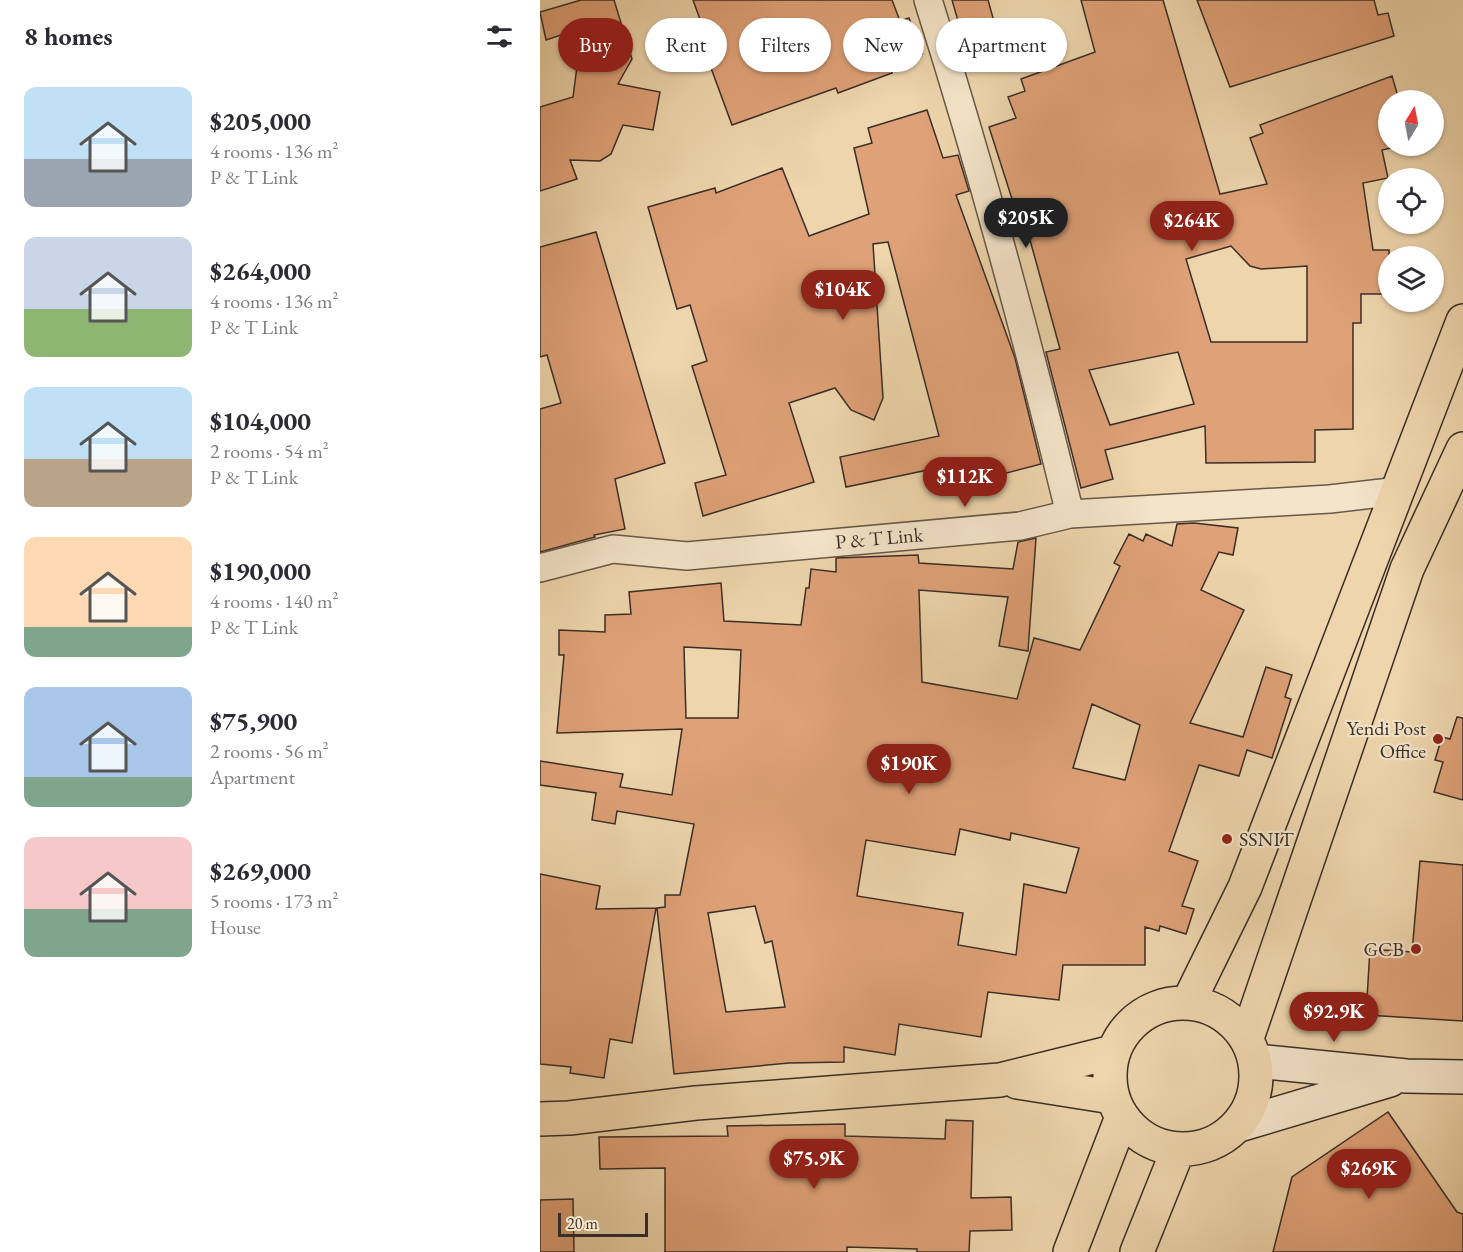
<!DOCTYPE html>
<meta charset="utf-8">
<style>
body{margin:0;font-family:"EB Garamond",serif;background:#f2f2f3;color:#2b2b33;height:100vh;display:flex;flex-direction:column;font-size:22px;white-space:nowrap}
*{box-sizing:border-box;margin:0}
p{font-size:20px;color:#7c7c81}
.icon{flex:none;width:33px;height:33px;fill:none;stroke:currentColor;stroke-width:2;stroke-linecap:round;stroke-linejoin:round}
.map{position:relative;flex:1;overflow:hidden}
.side{display:flex;flex-direction:column;background:#fff;width:540px}
.side>*{flex:none}
.banner{position:absolute;left:18px;top:18px;width:570px;height:54px;display:flex;gap:12px}
.needle{width:39px;rotate:10deg}
.buttons{position:absolute;left:838px;top:90px;display:grid;gap:12px}
.buttons a{display:grid;place-items:center;width:66px;height:66px;border-radius:50%;background:#fff;box-shadow:0 2px 4px #0004;font-size:30px}
.scale{position:absolute;left:18px;bottom:15px;width:90px;box-sizing:border-box;padding-left:6px;border:3px solid #3a2e28;border-top:0;font-size:16px;line-height:21px;white-space:nowrap;color:#3a2e28;-webkit-text-stroke:4px #f4e4c9;paint-order:stroke}
.price{position:absolute;translate:-50% -51px;padding:0 14px;border-radius:21px;background:#8f2418;color:#fff;font-size:20px;line-height:39px;filter:drop-shadow(0 2px 3px #0008)}
.price::after{content:'';position:absolute;left:50%;top:36px;width:18px;height:14px;margin-left:-9px;background:inherit;clip-path:polygon(0 0,100% 0,50% 100%)}
.price.on{background:#222;color:#fff}
ul{padding:0;list-style:none}
li{display:flex;align-items:center;gap:18px;height:150px;padding:0 24px}
li span{display:grid;place-items:center;flex:none;width:168px;height:120px;border-radius:12px;color:#555}
li>.icon{margin-inline-start:auto}
span .icon{width:72px;height:72px;fill:#fffc;stroke-width:1}
li b{font-size:26px}
h2{display:flex;justify-content:space-between;align-items:center;height:72px;padding:0 24px;font-size:26px}
.tag{padding:0 21px;border-radius:27px;background:#fff;box-shadow:0 2px 4px #0004;font-size:21px;line-height:54px}
.tag.on{background:#8f2418;color:#fff}
main{display:flex;flex:1;min-height:0}
.map>svg:first-child{display:block}
.building{fill:#dfa177;stroke:#3a2e28;stroke-width:1.5;fill-rule:evenodd}
.lines{fill:none;stroke-linecap:round;stroke-linejoin:round}
.minor-casing{stroke:#675849;stroke-width:30}
.secondary-casing{stroke:#3a2e28;stroke-width:36}
.trunk-casing{stroke:#3a2e28;stroke-width:36}
.minor{stroke:#f4e4c9;stroke-width:27}
.secondary{stroke:#f4e4c9;stroke-width:33}
.trunk{stroke:#eed5ac;stroke-width:33}
.poi-dot{fill:#8f2418;stroke:#f4e4c9;stroke-width:2}
.labels{text-anchor:middle;stroke-width:4.5;stroke-linejoin:round;paint-order:stroke}
.street-label{font-size:20px;fill:#3a2e28;stroke:#f4e4c9}
.poi-label{font-size:20px;fill:#3a2e28;stroke:#f4e4c9;text-anchor:end}
</style>
<main>
<section class="side">
<h2>8 homes<svg class="icon" aria-label="filters" viewBox="0 0 24 24"><path d="M4 7h16M4 17h16"/><circle cx="9" cy="7" r="2"/><circle cx="15" cy="17" r="2"/></svg></h2>
<ul>
<li><span style="background:linear-gradient(#bfe0f5 60%,#9aa5b1 0)"><svg class="icon" aria-label="home" viewBox="0 0 24 24"><path d="M3 11l9-7 9 7M6 9v11h12V9"/></svg></span><div><b>$205,000</b><p>4 rooms · 136 m²</p><p>P &amp; T Link</p></div></li>
<li><span style="background:linear-gradient(#c9d6e8 60%,#8fb573 0)"><svg class="icon" aria-label="home" viewBox="0 0 24 24"><path d="M3 11l9-7 9 7M6 9v11h12V9"/></svg></span><div><b>$264,000</b><p>4 rooms · 136 m²</p><p>P &amp; T Link</p></div></li>
<li><span style="background:linear-gradient(#bfe0f5 60%,#b9a48a 0)"><svg class="icon" aria-label="home" viewBox="0 0 24 24"><path d="M3 11l9-7 9 7M6 9v11h12V9"/></svg></span><div><b>$104,000</b><p>2 rooms · 54 m²</p><p>P &amp; T Link</p></div></li>
<li><span style="background:linear-gradient(#ffd9b3 75%,#7fa58c 0)"><svg class="icon" aria-label="home" viewBox="0 0 24 24"><path d="M3 11l9-7 9 7M6 9v11h12V9"/></svg></span><div><b>$190,000</b><p>4 rooms · 140 m²</p><p>P &amp; T Link</p></div></li>
<li><span style="background:linear-gradient(#a9c7e8 75%,#7fa58c 0)"><svg class="icon" aria-label="home" viewBox="0 0 24 24"><path d="M3 11l9-7 9 7M6 9v11h12V9"/></svg></span><div><b>$75,900</b><p>2 rooms · 56 m²</p><p>Apartment</p></div></li>
<li><span style="background:linear-gradient(#f6c9c9 60%,#7fa58c 0)"><svg class="icon" aria-label="home" viewBox="0 0 24 24"><path d="M3 11l9-7 9 7M6 9v11h12V9"/></svg></span><div><b>$269,000</b><p>5 rooms · 173 m²</p><p>House</p></div></li>
</ul>
</section>
<div class="map">
<svg width="923" height="1252" viewBox="0 0 923 1252">
<rect width="100%" height="100%" fill="#eed5ac"/>
<filter id="stains"><feTurbulence type="fractalNoise" baseFrequency=".00333" numOctaves="4"/><feColorMatrix values="0 0 0 0 .2 0 0 0 0 .09 0 0 0 0 .02 0 0 0 .5 -.17"/></filter>
<radialGradient id="worn" r=".72"><stop offset=".6" stop-color="#630" stop-opacity="0"/><stop offset="1" stop-color="#630" stop-opacity=".3"/></radialGradient>
<path class="building" d="M41,0H74L92,59L78,84L120,92L113,130L83,125L71,154L60,161L30,160L37,179L0,191V107L33,97L42,28L6,40L0,12Z
M153,0H352L360,21L369,18L382,54L350,66L352,73L298,93L296,88L192,125L164,49L170,47Z
M412,0H448L462,50L429,59Z
M541,0H623L680,194L727,184L710,138L723,133L720,125L852,76L859,100H849V146H859L842,150L848,178L823,183L833,250H849V294H821V323H813V429L775,430V462L666,463L665,426L565,450L573,479L541,488L506,352L520,349L479,200L473,202L449,127L476,118L468,97L485,91L481,79L555,52ZM691,246L710,266L721,269L767,266V342H671L646,259ZM638,352L654,404L570,425L549,370Z
M657,0H834L838,15L848,13L854,36L690,87Z
M387,110L403,158L418,155L429,191L416,195L475,358L501,464L413,487L407,466L306,487L300,457L399,436L348,242L333,244L343,398L334,420L311,410L295,388L249,403L274,482L163,516L155,483L186,475L152,366L167,361L150,305L137,309L108,207L175,188L176,193L242,168L269,236L329,214L314,148L332,143L328,128Z
M56,232L125,463L75,479L85,529L54,535L55,537L0,552V409L21,403L7,355L0,357V247Z
M654,523L698,528L693,555L679,552L661,590L704,610L650,723L703,737L726,667L752,675L745,697L751,699L732,758L707,750L699,776L659,765L629,851L658,861L642,906L654,909L646,934L620,926L619,931L605,927V965H523L519,1000L448,992L441,1037L359,1024L355,1055L304,1047V1062L249,1063L134,1074L117,908L125,907V895H140L154,824L77,811L75,824L52,820L56,793L0,785V761L83,774L80,787L132,795L142,729L17,733L24,655H19V630L65,632V615L91,614L89,592L181,583L184,621L261,625L266,588H269L271,569L296,572V558L378,555L379,563L473,569L478,542L496,538L488,651L459,646L468,597L379,590L382,682L477,699L494,638L540,650L580,566L574,563L589,534L603,541L606,534L632,546L637,524ZM144,647L201,650L198,718H146ZM552,704L600,725L585,780L533,768ZM420,829L470,840L471,833L539,848L526,893L484,884L476,955L418,945L423,913L317,896L326,840L415,855ZM215,906L225,943L232,941L245,1007L186,1012L168,913Z
M917,717L923,718V800L894,792L903,762L895,760L902,737L910,739Z
M880,861L923,865V1021L826,1015L830,949L872,952Z
M0,874L60,886L56,909L116,908L92,1043L70,1039L64,1078L30,1073L31,1067L0,1064Z
M848,1112L917,1212L923,1214V1252H733L752,1177Z
M406,1120L433,1121L431,1198L471,1197L472,1230L430,1231L429,1252H377V1249L307,1247V1252H125V1168L60,1169L59,1137L188,1136L187,1126L305,1124V1136L405,1139Z
M33,1199L34,1252H0V1200Z"/>
<g class="lines">
<g class="minor-casing">
<path id="minor" d="M388,0C442,170 488,341 530,514
M0,568L73,549L147,556L480,526L530,514L790,499L859,491"/>
</g>
<g class="secondary-casing">
<path id="secondary" d="M716,1061L866,1076L923,1077
M699,1125L850,1080"/>
</g>
<g class="trunk-casing">
<path id="trunk" d="M570 1076a73 73 0 1 1 146 0a73 73 0 1 1-146 0Z
M648,1003L705,887L923,321
M707,1038L867,569L923,449
M477,1082L572,1097
M0,1119L29,1118L156,1103L460,1080L573,1052
M530,1252L582,1117
M597,1252L638,1150"/>
</g>
<use href="#minor" class="minor"/>
<use href="#secondary" class="secondary"/>
<use href="#trunk" class="trunk"/>
</g>
<g class="poi-dot">
<circle cx="898" cy="739" r="6"/>
<circle cx="687" cy="839" r="6"/>
<circle cx="876" cy="949" r="6"/>
</g>
<g class="labels">
<g class="street-label">
<text transform="translate(339 538) rotate(-5)" y="7">P &amp; T Link</text>
</g>
<g class="poi-label">
<text x="886" y="735">Yendi Post<tspan x="886" dy="23">Office</tspan></text>
<text x="699" y="846" text-anchor="start">SSNIT</text>
<text x="864" y="956">GCB</text>
</g>
</g>
<rect width="100%" height="100%" filter="url(#stains)"/>
<rect width="100%" height="100%" fill="url(#worn)"/>
</svg>
<div class="buttons">
<a><svg class="needle" viewBox="-14 -14 28 28"><path d="M0-13l5 13h-10z" fill="#e53935"/><path d="M0 13l5-13h-10z" fill="#7c7c81"/></svg></a>
<a><svg class="icon" aria-label="locate" viewBox="0 0 24 24"><circle cx="12" cy="12" r="6"/><path d="M12 2v4M12 18v4M2 12h4M18 12h4"/></svg></a>
<a><svg class="icon" aria-label="layers" viewBox="0 0 24 24"><path d="M12 4l9 5-9 5-9-5zM3 14l9 5 9-5"/></svg></a>
</div>
<div class="scale">20 m</div>
<b class="price on" style="left:486px;top:249px">$205K</b>
<b class="price" style="left:652px;top:252px">$264K</b>
<b class="price" style="left:303px;top:321px">$104K</b>
<b class="price" style="left:425px;top:508px">$112K</b>
<b class="price" style="left:369px;top:795px">$190K</b>
<b class="price" style="left:794px;top:1043px">$92.9K</b>
<b class="price" style="left:274px;top:1190px">$75.9K</b>
<b class="price" style="left:829px;top:1200px">$269K</b>
<div class="banner">
<a class="tag on">Buy</a>
<a class="tag">Rent</a>
<a class="tag">Filters</a>
<a class="tag">New</a>
<a class="tag">Apartment</a>
</div>
</div>
</main>
